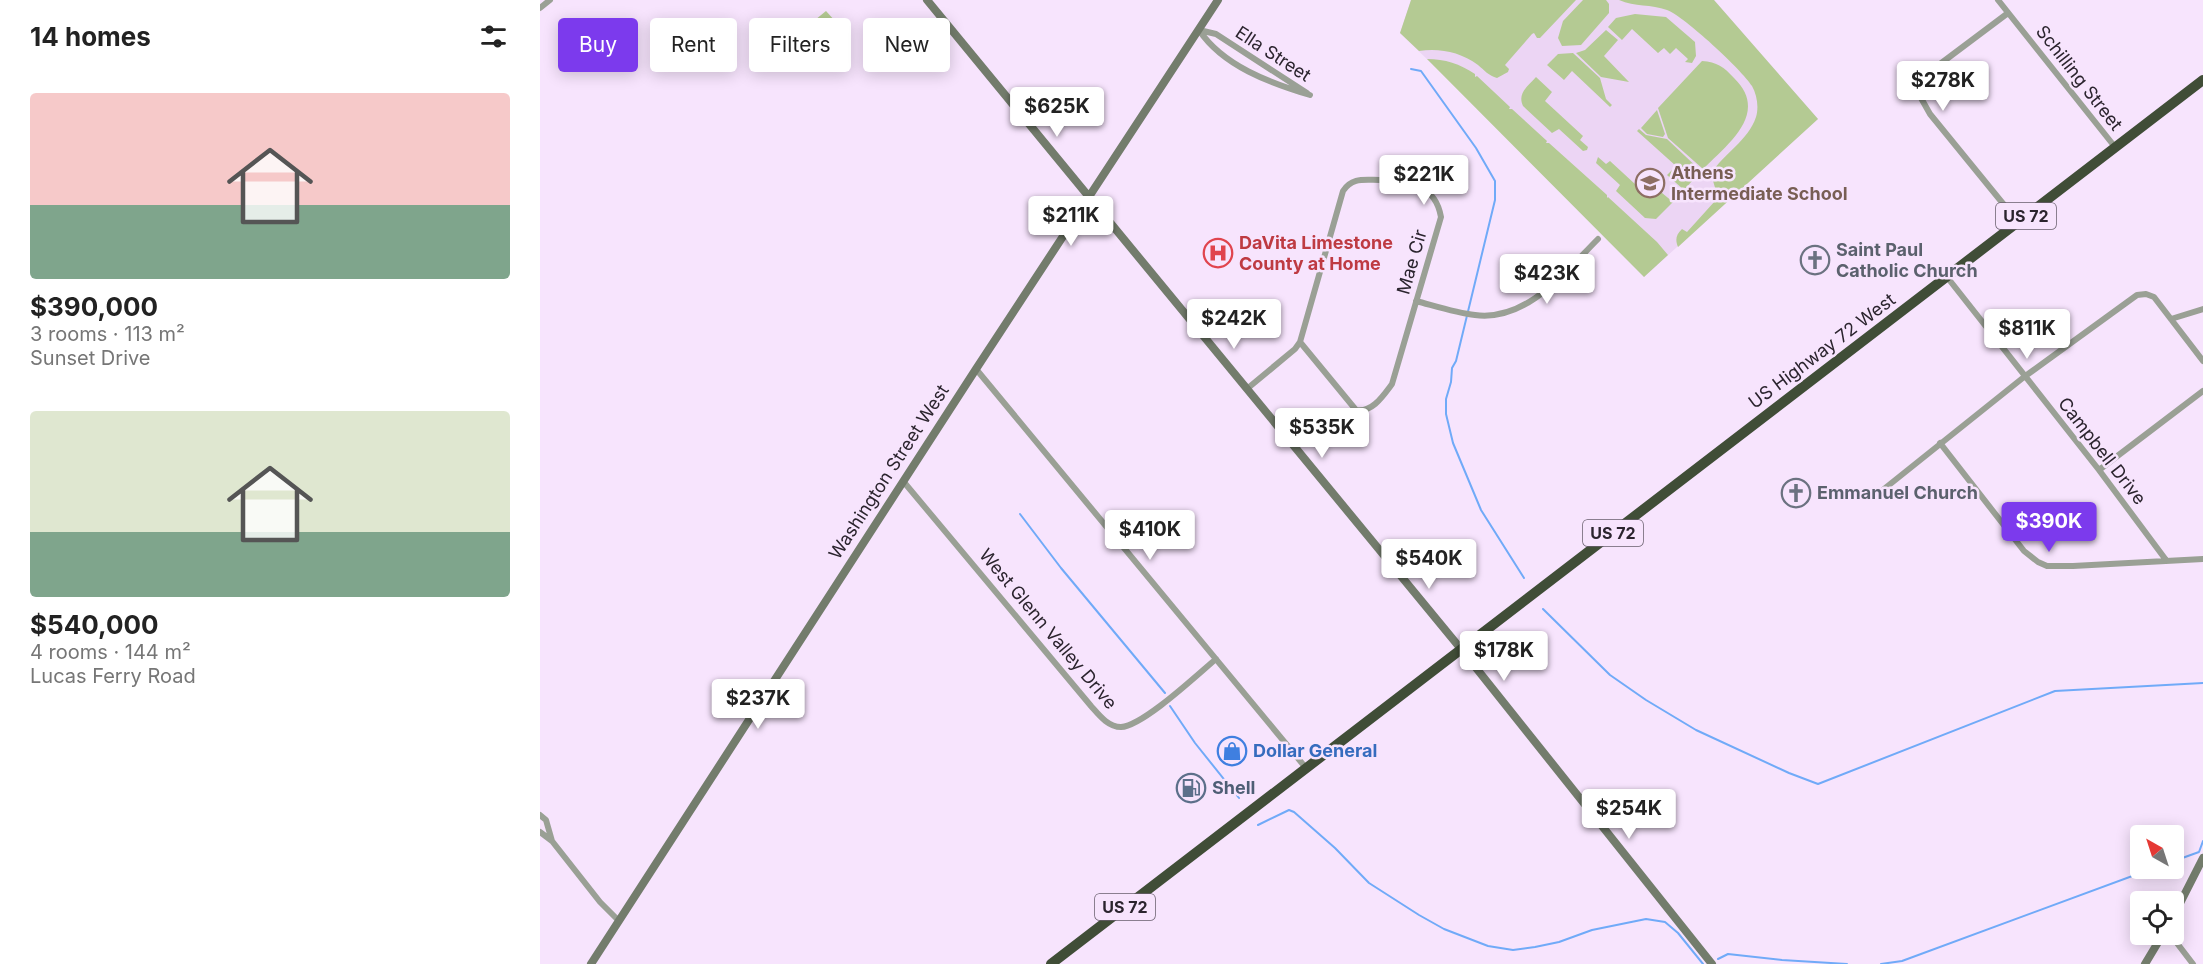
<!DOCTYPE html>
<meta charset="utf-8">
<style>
body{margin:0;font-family:Inter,sans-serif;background:#f2f2f2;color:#222;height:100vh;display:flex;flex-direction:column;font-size:22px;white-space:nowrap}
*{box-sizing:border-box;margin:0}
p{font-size:20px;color:#767676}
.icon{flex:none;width:33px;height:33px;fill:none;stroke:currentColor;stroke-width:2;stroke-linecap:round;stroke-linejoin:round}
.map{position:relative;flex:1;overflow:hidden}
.side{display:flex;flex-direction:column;background:#fff;width:540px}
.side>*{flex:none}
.top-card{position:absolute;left:18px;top:18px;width:570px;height:54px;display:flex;gap:12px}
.needle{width:39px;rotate:321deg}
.tools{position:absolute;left:1590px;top:825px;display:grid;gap:12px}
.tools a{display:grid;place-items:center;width:54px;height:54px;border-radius:6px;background:#fff;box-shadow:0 3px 15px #0003;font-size:30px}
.price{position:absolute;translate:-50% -51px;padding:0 14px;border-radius:6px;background:#fff;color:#222;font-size:20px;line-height:39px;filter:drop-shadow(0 2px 3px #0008)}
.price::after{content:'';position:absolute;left:50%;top:36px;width:18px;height:14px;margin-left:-9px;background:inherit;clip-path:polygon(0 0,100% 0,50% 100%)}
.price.current{background:#7c3aed;color:#fff}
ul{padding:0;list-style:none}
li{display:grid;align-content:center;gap:12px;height:318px;padding:0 30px}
li span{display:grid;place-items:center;height:186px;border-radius:6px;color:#555}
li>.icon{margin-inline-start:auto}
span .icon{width:108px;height:108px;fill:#fffc;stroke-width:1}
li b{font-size:26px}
h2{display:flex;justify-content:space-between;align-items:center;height:72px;padding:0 30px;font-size:26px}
.tag{padding:0 21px;border-radius:6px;background:#fff;box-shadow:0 3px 15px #0003;font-size:21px;line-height:54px}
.tag.current{background:#7c3aed;color:#fff}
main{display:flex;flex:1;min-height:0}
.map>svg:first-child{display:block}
.built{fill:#ecd5f4}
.green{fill:#b4ca93}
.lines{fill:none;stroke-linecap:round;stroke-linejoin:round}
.stream{stroke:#70aaf8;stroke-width:2}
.street{stroke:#9aa095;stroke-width:6}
.secondary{stroke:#737c6c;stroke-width:8}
.highway{stroke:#404d37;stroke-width:10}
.labels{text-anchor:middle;stroke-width:5;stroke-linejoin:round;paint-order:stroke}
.shield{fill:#f7e4fd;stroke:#685e6c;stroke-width:1.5}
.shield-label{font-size:16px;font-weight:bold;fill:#2b242e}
.street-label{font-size:18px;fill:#2b242e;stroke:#f7e4fd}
.education-label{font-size:18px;font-weight:bold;fill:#785e54;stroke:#f7e4fd;text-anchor:start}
.health-label{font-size:18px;font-weight:bold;fill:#be3a42;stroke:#f7e4fd;text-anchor:start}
.worship-label{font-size:18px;font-weight:bold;fill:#5b616d;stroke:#f7e4fd;text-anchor:start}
.shop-label{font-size:18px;font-weight:bold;fill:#366cbe;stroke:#f7e4fd;text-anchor:start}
.service-label{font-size:18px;font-weight:bold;fill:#4e5e75;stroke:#f7e4fd;text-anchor:start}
</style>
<main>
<section class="side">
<h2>14 homes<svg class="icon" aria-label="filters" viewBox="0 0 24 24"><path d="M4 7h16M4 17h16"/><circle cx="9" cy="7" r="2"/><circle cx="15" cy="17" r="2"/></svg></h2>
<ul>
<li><span style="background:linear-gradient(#f6c9c9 60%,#7fa58c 0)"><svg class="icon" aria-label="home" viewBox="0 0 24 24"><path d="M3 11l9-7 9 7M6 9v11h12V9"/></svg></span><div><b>$390,000</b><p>3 rooms · 113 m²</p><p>Sunset Drive</p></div></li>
<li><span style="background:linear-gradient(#dfe7d0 65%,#7fa58c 0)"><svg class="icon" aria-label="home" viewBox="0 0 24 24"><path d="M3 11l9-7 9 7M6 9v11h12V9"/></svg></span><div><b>$540,000</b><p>4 rooms · 144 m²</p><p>Lucas Ferry Road</p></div></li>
</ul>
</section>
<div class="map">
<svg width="1663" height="964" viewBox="0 0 1663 964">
<rect width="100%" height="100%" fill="#f7e4fd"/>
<path class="built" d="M871,0H1174L1278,119L1104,277L922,93L860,33Z"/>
<path class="green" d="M871,0H1036L1000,38H997L994,33L992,34L965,65L969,69L968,72L957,78C949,76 944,70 938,65C920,52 900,48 879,51L860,33Z
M1043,0H1066L1069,4V13L1041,45L1022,46L1018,38L1023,21Z
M1079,0H1174L1278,119L1138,247C1135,239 1136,235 1142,229L1147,232L1175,201L1171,197L1176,191L1171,174C1183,154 1208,141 1216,117C1219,107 1217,95 1212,86C1202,70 1145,17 1127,10C1111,4 1095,7 1079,0Z
M286,11L296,22L251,58L245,49L248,42Z
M1095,14L1126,17L1155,42L1156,56L1152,63L1145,62L1148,59L1136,48L1130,54L1124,48L1118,53L1092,29L1082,40L1068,27L1076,18Z
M1066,30L1078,40L1064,56L1089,82L1061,77L1036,53L1045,50Z
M1033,53L1060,78L1066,99L1072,105L1070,107L1032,71L1024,80L1007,65L1018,54Z
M887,59C905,59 920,64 935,74V77L937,76L970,107L969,109H972L1007,141L1006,143H1009L1067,195V198L1068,197L1117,242L1128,255L1104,277Z
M1162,61C1177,62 1184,67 1194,78C1230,113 1188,144 1163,169L1128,138L1118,108Z
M996,77L1012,92L1005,101L1043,136L1040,140L1048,147L1047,150L1043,151L1019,129L1012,133L983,106C977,93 988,86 996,77Z
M1117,110L1125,134L1123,137L1107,134L1101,128Z
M1099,129L1106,135L1127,139L1161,171L1144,190L1127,175L1136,166L1097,131Z
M1058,157L1066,164L1070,161L1108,196L1116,188L1133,202L1116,219L1105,218L1076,191L1080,185L1056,163Z"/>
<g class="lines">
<path class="stream" d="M871,69L881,71L936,148L955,181V200L916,361L912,368L911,382L906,399V414L913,443L941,510L984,578
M480,514L521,568L625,693
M1003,609L1070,675L1106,700L1156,730L1249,773L1278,784L1515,691L1663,683
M630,706L655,743L699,798
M718,825L749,810L754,812L795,848L829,883L879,915L904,929L948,946L973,950L995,947L1019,942L1052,930L1106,919L1125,922L1138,933L1163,964
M1634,861L1659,852L1663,841
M1178,959L1188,954L1242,960L1307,964
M1341,964L1362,961L1614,868"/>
<path class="street" d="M1458,0L1575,147
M0,8L10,0
M1468,13L1396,67L1383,80L1380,88L1381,98L1390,114L1478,222
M659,30C683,66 730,83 770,95
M659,30L676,34L767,93
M1407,277L1559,470L1626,560
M876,301C895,306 916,313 935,315C987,322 1026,271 1058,239
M1631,319L1663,309
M436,369L766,768
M708,388L755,349L760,342L803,191C812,177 824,180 840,180C868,182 895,183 901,217L852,384C843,396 832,413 816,410L760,342
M1400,443L1484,551L1498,562L1507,566H1533L1663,559
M1559,470L1663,391
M363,481L551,706C559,715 568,727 581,727C603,726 658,674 676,659
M1344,489L1484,377L1597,295L1606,294L1614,297L1663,361
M0,815L6,820L12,841L0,832
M12,841L60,902L79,921
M1630,934L1653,964"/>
<path class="secondary" d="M387,0L921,649L1172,964
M1634,915L1663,858
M51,964L436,369L678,0
M1605,964L1623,934"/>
<path class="highway" d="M511,964L1663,80"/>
</g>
<defs>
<g id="school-ring" transform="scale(1.5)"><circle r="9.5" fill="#f7e4fd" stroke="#8d6e63" stroke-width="1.5"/><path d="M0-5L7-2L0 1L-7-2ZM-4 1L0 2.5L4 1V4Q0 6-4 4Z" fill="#8d6e63"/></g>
<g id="hospital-ring" transform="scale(1.5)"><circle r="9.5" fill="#f7e4fd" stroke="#e0444e" stroke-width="1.5"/><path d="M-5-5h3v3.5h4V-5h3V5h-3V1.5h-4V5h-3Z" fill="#e0444e"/></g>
<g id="church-ring" transform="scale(1.5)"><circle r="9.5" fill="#f7e4fd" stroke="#6b7280" stroke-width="1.5"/><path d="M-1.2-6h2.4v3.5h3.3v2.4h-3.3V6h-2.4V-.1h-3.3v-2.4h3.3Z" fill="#6b7280"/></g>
<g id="shop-ring" transform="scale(1.5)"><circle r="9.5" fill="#f7e4fd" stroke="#3f7fe0" stroke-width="1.5"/><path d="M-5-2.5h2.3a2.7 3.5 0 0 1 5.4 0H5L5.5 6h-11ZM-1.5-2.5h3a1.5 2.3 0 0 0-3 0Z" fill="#3f7fe0"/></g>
<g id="fuel-ring" transform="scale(1.5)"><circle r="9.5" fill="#f7e4fd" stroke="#5c6f8a" stroke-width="1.5"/><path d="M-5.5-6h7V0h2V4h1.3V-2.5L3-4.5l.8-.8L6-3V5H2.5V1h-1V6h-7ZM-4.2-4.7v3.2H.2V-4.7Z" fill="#5c6f8a"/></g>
</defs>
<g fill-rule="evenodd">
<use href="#school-ring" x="1110" y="183"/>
<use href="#hospital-ring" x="678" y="253"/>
<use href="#church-ring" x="1275" y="260"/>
<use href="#church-ring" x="1256" y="493"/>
<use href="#shop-ring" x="692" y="751"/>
<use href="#fuel-ring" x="651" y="788"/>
</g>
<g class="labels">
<g class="shield">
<rect x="1456" y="203" width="60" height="26" rx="4.5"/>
<rect x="1043" y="520" width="60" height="26" rx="4.5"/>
<rect x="555" y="894" width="60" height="26" rx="4.5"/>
</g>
<g class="shield-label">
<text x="1486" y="222">US 72</text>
<text x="1073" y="539">US 72</text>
<text x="585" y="913">US 72</text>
</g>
<g class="street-label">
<text transform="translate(733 54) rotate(33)" y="6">Ella Street</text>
<text transform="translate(1539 78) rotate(52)" y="6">Schilling Street</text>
<text transform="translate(872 262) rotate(-74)" y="6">Mae Cir</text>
<text transform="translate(1282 351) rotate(-37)" y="6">US Highway 72 West</text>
<text transform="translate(1562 451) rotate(52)" y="6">Campbell Drive</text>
<text transform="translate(349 472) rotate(-57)" y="6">Washington Street West</text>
<text transform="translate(508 629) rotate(50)" y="6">West Glenn Valley Drive</text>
</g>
<g class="education-label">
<text x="1131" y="179">Athens<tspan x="1131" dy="21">Intermediate School</tspan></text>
</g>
<g class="health-label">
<text x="699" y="249">DaVita Limestone<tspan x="699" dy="21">County at Home</tspan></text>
</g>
<g class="worship-label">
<text x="1296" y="256">Saint Paul<tspan x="1296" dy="21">Catholic Church</tspan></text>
<text x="1277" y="499">Emmanuel Church</text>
</g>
<g class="shop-label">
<text x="713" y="757">Dollar General</text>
</g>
<g class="service-label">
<text x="672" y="794">Shell</text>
</g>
</g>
</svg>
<div class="tools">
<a><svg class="needle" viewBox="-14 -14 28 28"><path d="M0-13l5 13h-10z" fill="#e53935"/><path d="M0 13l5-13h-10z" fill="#767676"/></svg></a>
<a><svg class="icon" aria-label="locate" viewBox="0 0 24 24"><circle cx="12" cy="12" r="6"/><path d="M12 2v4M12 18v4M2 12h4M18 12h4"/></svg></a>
</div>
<b class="price" style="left:1403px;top:112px">$278K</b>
<b class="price" style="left:517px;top:138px">$625K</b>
<b class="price" style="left:884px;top:206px">$221K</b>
<b class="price" style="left:531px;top:247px">$211K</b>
<b class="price" style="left:1007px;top:305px">$423K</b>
<b class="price" style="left:694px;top:350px">$242K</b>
<b class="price" style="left:1487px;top:360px">$811K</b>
<b class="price" style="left:782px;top:459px">$535K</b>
<b class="price current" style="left:1509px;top:553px">$390K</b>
<b class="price" style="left:610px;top:561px">$410K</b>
<b class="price" style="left:889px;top:590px">$540K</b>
<b class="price" style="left:964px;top:682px">$178K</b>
<b class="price" style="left:218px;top:730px">$237K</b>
<b class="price" style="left:1089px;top:840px">$254K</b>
<div class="top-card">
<a class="tag current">Buy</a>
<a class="tag">Rent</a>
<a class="tag">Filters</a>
<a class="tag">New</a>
</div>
</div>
</main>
